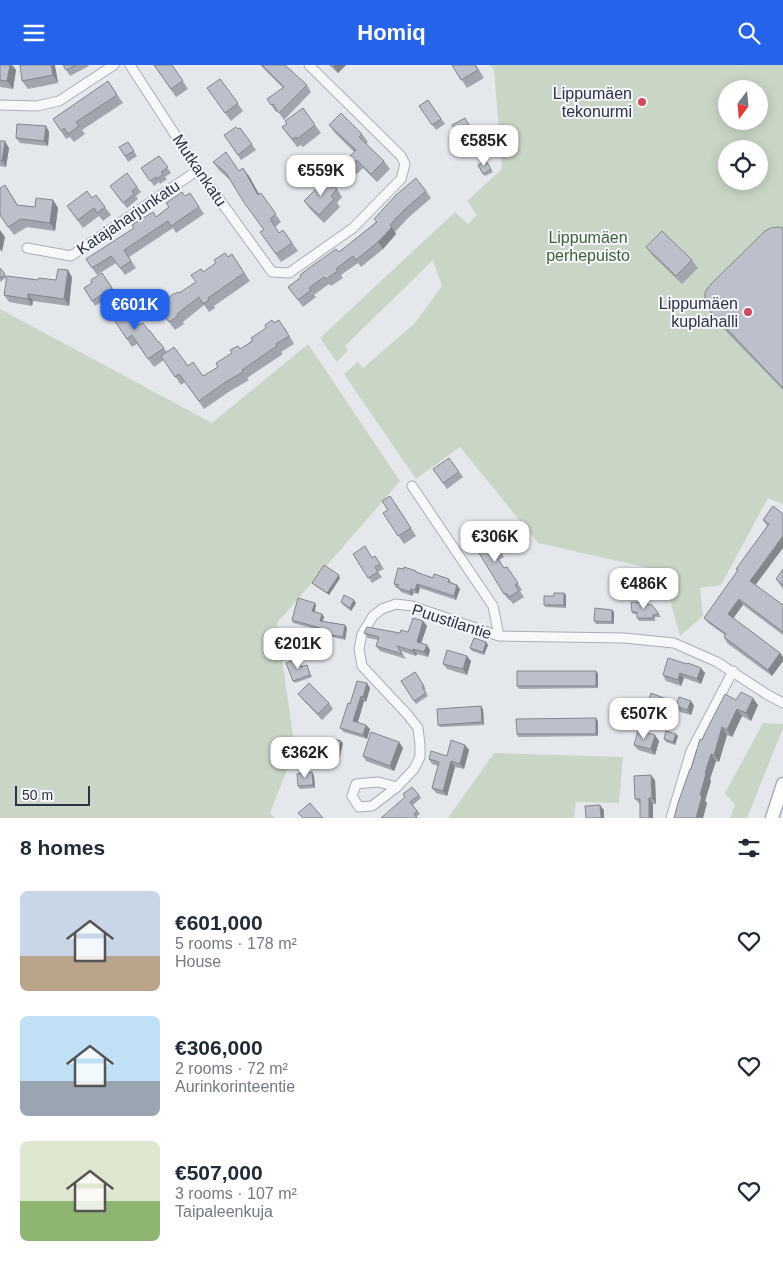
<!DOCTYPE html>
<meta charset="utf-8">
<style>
body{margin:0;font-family:Helvetica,sans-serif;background:#f6f6f7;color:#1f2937;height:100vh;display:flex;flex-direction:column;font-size:19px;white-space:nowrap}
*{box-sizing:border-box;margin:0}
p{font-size:16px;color:#747a83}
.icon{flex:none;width:28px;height:28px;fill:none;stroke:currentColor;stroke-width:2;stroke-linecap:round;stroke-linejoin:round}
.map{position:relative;height:753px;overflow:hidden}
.details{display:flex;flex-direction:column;background:#fff;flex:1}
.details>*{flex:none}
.needle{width:32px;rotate:196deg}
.buttons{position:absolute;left:718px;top:15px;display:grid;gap:10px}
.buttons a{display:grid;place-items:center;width:50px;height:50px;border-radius:50%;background:#fff;box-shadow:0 2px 12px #0003;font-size:25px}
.scale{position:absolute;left:15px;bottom:12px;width:75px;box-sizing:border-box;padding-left:5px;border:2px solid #2b3445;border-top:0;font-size:14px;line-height:18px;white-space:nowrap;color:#2b3445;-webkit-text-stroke:4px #f4f6f9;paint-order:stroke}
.price{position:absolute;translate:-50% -42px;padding:0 11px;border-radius:10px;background:#fff;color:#222;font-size:16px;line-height:32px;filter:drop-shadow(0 1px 2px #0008)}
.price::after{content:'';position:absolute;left:50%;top:30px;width:15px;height:11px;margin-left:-8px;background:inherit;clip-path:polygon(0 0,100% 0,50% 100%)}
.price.selected{background:#2563eb;color:#fff}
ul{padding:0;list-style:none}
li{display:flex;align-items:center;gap:15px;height:125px;padding:0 20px}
li span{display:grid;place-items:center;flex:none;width:140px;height:100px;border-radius:8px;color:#555}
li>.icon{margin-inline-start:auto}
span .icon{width:60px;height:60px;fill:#fffc;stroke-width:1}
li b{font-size:21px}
h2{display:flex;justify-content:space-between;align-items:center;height:60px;padding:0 20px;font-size:21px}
header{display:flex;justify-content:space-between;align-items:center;height:65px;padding:0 20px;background:#2563eb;color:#fff;font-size:22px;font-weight:700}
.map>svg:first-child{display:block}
.green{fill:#c9d6c5;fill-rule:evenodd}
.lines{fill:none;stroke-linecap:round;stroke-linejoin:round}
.minor-casing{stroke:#a9aeb7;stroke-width:11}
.secondary-casing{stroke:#a9aeb7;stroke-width:15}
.minor{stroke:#f7f8fa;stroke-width:9}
.secondary{stroke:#fff;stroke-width:12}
.wall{fill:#a1a5ae}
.shaded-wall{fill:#83868d}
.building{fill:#bbc0ca;stroke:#83868d}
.poi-dot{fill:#d1495b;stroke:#f4f6f9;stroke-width:2}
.labels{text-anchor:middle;stroke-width:4;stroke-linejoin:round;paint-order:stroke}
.poi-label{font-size:16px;fill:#2b3445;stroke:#f4f6f9;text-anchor:end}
.street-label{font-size:16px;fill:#2b3445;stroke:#f4f6f9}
.park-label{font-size:16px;fill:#3f6138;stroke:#f4f6f9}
</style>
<header><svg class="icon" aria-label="menu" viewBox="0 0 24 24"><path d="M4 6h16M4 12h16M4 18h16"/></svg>Homiq<svg class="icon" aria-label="search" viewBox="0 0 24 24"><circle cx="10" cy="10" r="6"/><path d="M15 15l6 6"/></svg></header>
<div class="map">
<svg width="783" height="753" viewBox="0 0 783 753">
<rect width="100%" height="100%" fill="#e4e7ec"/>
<path class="green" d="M489,0H783V439L768,433L721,520L700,523L703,551L680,571L662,506L538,478L460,382L416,414L344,309L358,297L363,303L415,258L442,221L433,195L345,281L348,285L337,297L320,273L455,147L468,159L477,150L467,136L502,104L494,4ZM726,24H759V56H726ZM726,84H759V116H726Z
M0,244L212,358L308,279L400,416L277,558L295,685L270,748L275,753H0Z
M763,658L783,659V663L747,753H730L735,740L725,728Z
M494,688L623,692L619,738L576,737L574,753H448Z"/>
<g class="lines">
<g class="minor-casing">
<path id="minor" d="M130,0L198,105L272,207L289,208L353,163L401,114L405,99L401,91L309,0
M0,40L37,41L59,36L114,0
M27,183L71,191L198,105
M412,421L493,541L499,571
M397,722L378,717L356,719L352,731L359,742L372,741L397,722L414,704L420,692V680L418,663L407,649L362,601L359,584L362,569L373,551L382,544L396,539L412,541L499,571L624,573L674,578L717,597L768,630L783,638
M671,753L691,686L733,606"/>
</g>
<g class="secondary-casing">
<path id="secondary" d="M772,753L783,719"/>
</g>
<use href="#minor" class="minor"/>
<use href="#secondary" class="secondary"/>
</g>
<path class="wall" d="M0,0H12L16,5L13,24L0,22Z
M63,0H88L89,1L70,11Z
M154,0H172L188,24L176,32Z
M260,0H285L307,20L311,27L284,55L278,46L276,47L267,34L283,23Z
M329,0H346L338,8Z
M452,0H476L484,13L467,23Z
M55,1L58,18L28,24L22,16Z
M220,14L243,46L231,56L207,23Z
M108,16L123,38L82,65L85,69L74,77L70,72L66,74L53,54Z
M428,35L445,59L436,65L419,41Z
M465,53L479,76L466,83L462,78Z
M287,59L315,60L321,68L303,82L301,80L297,82L282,62Z
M329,60L362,69L368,77L366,79L384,96L390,104L377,117L363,103L357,109L351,103L346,95L354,87L335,68Z
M46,61L49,67L48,81L20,78L16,73Z
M240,63L256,85L241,95L224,70Z
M0,76L9,83L6,102L0,101Z
M128,77L137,91L128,97L119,82Z
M159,91L171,108L165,112L167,114L160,119L159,117L154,121L141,103Z
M486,96L493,107L485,111L483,109Z
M213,97L239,106L249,111L259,129L261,128L281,157L275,162L279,168L283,165L298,186L281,197L260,167L264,165L230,115L219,105Z
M5,120L18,140L35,142L53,135L58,143L55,166L27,162L14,170L8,162Z
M137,122L141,127L136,131L138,134L127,143L114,127Z
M337,124L342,132L337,138L340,142L324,158L310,144L304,136Z
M426,126L431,133L408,153L395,167L396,169L383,184L361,202L358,198L341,210L343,213L331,221L329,219L314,230L316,232L303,242L288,222L339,187L376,157L374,154Z
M190,128L204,149L176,168L173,163L129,192L136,203L125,210L116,198L97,210L86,194L156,152Z
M96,130L111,150L103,156L99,151L83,163L67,141L92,133Z
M783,163V325L716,256L709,245Z
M646,182L692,195L698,203L682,219L652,190Z
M232,189L250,216L214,241L215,243L209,247L204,240L183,257L184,259L175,265L159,244L175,229L179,228L196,217L203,207Z
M0,203L7,212L38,215H56L72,212L69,241L33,236L32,241L9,237L4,230L7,212L0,217Z
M102,208L116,228L95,241L84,223L92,218Z
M127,245L139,260L149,266L158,277H159L167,287L203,311L218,302L274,258L285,263L294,279L281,287L283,289L247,313L249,315L230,326L204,344L185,317L181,320L164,295L154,302L137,279L132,282L108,246Z
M449,393L463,412L447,424L433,404Z
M396,439L416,471L404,479L383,448Z
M773,441L756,520L783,540V570L743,540L733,553L780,588L783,592V596L772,611L727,578L724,572L725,570L708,558L704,553L738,505L736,504L767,461L763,455Z
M492,468L501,482L499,483L504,492L499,495L504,503L507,502L522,525L520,526L524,532L513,539L510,535H509L504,529L488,470Z
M353,489L372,492L375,491L384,504L378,507L382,512L372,518Z
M404,504L416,506L417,508L433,513L449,514L452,518L457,520L460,524L456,535L420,523L418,529L413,528L412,531L401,527L398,523H396L394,519Z
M783,504V524L776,514Z
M340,513L329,530L314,520L312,518Z
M564,528L566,530V543L546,542L544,540L554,531Z
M341,537L356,538L351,546L343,540Z
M316,540L315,547L322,549L324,552L323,556L345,560L347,563L345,575L328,571L326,569L327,567L293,558L292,555Z
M652,540L661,552H655V556H639L637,553V549H633L632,547Z
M612,545L614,547V559H596L594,556Z
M423,556L427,561L421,578L427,580L430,585L428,592L417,589L416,591L401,586L406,594L380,586L376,581L378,575L368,573L364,568H400L408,567Z
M486,577L488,580L484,590L472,586L470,583Z
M298,594L302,602L307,600L308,603L312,612L295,618L293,616Z
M471,596L467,610L447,604L443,599Z
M687,599L705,608L701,619L684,613L681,621L666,616L663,610Z
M596,606L598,609V623L519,624L517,621Z
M415,607L426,624L424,625L428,631L416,639L401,616Z
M370,623L366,637L364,636L358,657L370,664L367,674L344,667L340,663L350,639Z
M298,629L329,638L333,644L322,655L302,634Z
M669,635L673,640L668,654L650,648L646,643Z
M736,635L758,640L751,656L742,651L732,672L727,670L719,697L716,696L710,714L711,716L705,736L707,738L703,753L691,704L702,675Z
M691,636L694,641L691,650L680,647L676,641Z
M483,644L484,660L440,662L438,660Z
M598,656V671L518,672L517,669Z
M678,671L675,680L666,677L664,674Z
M327,676L343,678L339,695L319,690L318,687Z
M659,676L655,690L638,685L634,680Z
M399,677L403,683L394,706L366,696L363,691Z
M465,680L469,685L464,704L455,702L447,731L436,728L432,723L438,701L432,699L429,694L447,691Z
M314,710L315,723L300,724L298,721Z
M655,715L656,739H653V753H640V739L635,734Z
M419,730L421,733L413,740L420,749L416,752L381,753Z"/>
<path class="shaded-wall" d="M10,0H12L16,5L13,24L7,16Z
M51,0H55V1L58,18L53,10Z
M334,0H346L338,8L333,1Z
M46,61L49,67L48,81L44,76Z
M5,76L9,83L6,102L2,96Z
M243,103L249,111L264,138L258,130Z
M53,135L58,143L55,166L50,158Z
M392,162L396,169L383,184L378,177Z
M0,165L5,172L2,187L0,184Z
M68,205L72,212L69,241L64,234Z
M28,229L33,236L32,241L28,234Z
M783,471V483L754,522L750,516Z
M339,510L340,513L329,530L327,528Z
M417,519L420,523L418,529L415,525Z
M457,520L460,524L456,535L454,531Z
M411,524L413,528L412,531L410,527Z
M564,528L566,530V543L564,540Z
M739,534L743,540L732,555L728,549Z
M354,535L356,538L351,546L350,543Z
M315,538L316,540L314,549L312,546Z
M612,545L614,547V559L612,557Z
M322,549L324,552L322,558L320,556Z
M423,556L427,561L420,582L417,577Z
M345,560L347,563L345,575L343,572Z
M486,577L488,580L484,590L483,587Z
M427,580L430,585L428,592L424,587Z
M413,584L417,589L416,591L413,586Z
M780,588L783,592V596L772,611L768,605Z
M467,591L471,596L467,610L463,604Z
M701,603L705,608L701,619L697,614Z
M596,606L598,609V623L596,621Z
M680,608L684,613L681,621L678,615Z
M367,618L370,623L366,637L363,632Z
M361,631L364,636L357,660L353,656Z
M753,633L758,640L751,656L746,648Z
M669,635L673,640L668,654L664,649Z
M691,636L694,641L691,650L687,645Z
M481,641L483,644L484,660L482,657Z
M737,644L742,651L732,672L727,665Z
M596,653L598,656V671L596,669Z
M366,660L370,664L367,674L363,670Z
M722,662L727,670L719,697L714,690Z
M676,669L678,671L675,680L673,677Z
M655,670L659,676L655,690L651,684Z
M341,676L343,678L339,695L337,692Z
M399,677L403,683L394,706L390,701Z
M465,680L469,685L464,704L460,699Z
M711,689L716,696L710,714L711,716L705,736L707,738L703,753H696L700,730L705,708Z
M451,696L455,702L447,731L443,726Z
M312,707L314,710L315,723L313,720Z
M651,710L655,715L656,739L652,733Z
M649,733L653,739V753H649Z
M600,740L604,745V753H601Z"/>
<path class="building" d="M0,0H10L7,16L0,15Z
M20,0H51L53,10L22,16Z
M63,0H76L66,5Z
M154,0H172L183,16L171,24Z
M262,0H285L307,20L279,48L273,39L271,40L267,34L284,22Z
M452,0H475L478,5L461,15Z
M220,14L238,38L225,48L207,23Z
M108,16L117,30L76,57L79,61L68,69L64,63L61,66L53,54Z
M428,35L441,54L432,60L419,41Z
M303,43L315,60L297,74L296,72L292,74L282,62L287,59L285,56Z
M341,48L362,69L359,72L384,96L371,109L357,95L352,101L346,95L356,85L329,60Z
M465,53L475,71L462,78L452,60Z
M17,59L46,61L44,76L16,73Z
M236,62L238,64L240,63L252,79L238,90L224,70Z
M0,76H5L2,96L0,95Z
M128,77L134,86L125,91L119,82Z
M226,87L239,106L243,103L258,130L261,128L276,149L270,154L279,168L283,165L292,178L276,189L260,167L264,165L243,136L226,108L213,97Z
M159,91L168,102L161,107L163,109L157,114L156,112L150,116L141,103Z
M486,96L491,104L483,109L478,100Z
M127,108L137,122L132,126L134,129L123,138L110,121Z
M416,113L426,126L403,146L390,160L392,162L378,177L356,195L353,191L336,204L338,206L326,214L324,212L309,223L311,225L298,235L288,222L301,212L300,210L309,203L336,184L339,187L377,157L374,154L396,130Z
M326,114L337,124L331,131L334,134L319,150L304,136Z
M5,120L17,140L35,142L36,133L53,135L50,158L21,154L8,162L0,150V123Z
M87,126L92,133L96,130L105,142L97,148L94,143L78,155L67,141Z
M182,127L185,131L190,128L199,142L171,161L168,156L124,185L131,196L120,203L111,191L92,203L86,194L134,163L132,160L153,147L156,152L169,142L166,138Z
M778,162L783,163V323L709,245L705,239V227L711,219L765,166L771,163Z
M662,166L692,195L676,211L646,182Z
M225,188L228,192L232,189L244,208L208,233L209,235L203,239L199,232L177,249L178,251L169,257L159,244L162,242L160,239L175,228V229L178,227L179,228L196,217L191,210L201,204L203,207L216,198L214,195Z
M0,203L5,209L0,213Z
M58,204L68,205L64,234L28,229V234L4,230L7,211L38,215L39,213L56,215Z
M102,208L112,223L92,236L84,223L92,218L91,215Z
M121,237L127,245L128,244L139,260L143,258L149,266H150L158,277H159L164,283L148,294L132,270L127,274L108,246Z
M272,255L274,258L279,255L289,271L276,279L277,281L242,305L243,307L224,318L199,336L179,309L175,312L161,291L174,282L188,301L193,297L203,311L218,302L216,298L232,288L230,285L238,281L240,284L253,276L251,273L266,263L265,260Z
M449,393L459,407L443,418L433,404Z
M390,431L411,463L398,471L383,448L388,445L382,436Z
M773,441L783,449V471L750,516L783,540V567L739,534L728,549L780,588L768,605L724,572L726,569L704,553L738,505L736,504L769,459L763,455Z
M485,466L488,470L492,468L497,475L494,477L499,485L494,488L504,503L507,502L518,518L515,520L519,526L509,532L506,528L504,529L471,475Z
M365,481L372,493L375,491L380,499L375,502L378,507L368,513L353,489Z
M324,500L339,510L327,528L312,518Z
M404,502L416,506V507L433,513L434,509L449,514L448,517L457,520L454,531L417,519L415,525L411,524L410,527L398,523L399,520L394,519L398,503L404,504Z
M783,504V520L776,514Z
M554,528H564V540H544V531H554Z
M344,530L354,535L350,543L341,537Z
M298,533L315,538L312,546L322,549L320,556L345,560L343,572L326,569L327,565L292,555Z
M631,537L644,538L652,540L659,549L653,550V553H637V547H632Z
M595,543L612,545V557L594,556Z
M413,553L423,556L417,577L427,580L424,587L413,584V586L397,581L402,589L376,581L379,572L364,568L367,562L400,568L401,565L408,567Z
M474,573L486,577L483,587L470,583Z
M447,585L467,591L463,604L443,599Z
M668,593L687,599L688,598L701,603L697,614L680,608L678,615L663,610Z
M298,594L301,602L307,600L310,610L293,616L286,598Z
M517,606H596V621H517Z
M415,607L424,621L422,622L426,628L414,636L401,616Z
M357,616L367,618L363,632L361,631L353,656L366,660L363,670L340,663L348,638L350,639Z
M309,618L329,638L318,649L298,629Z
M741,627L753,633L746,648L737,644L727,665L722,662L714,690L711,689L705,708L706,709L700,730L702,731L696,753H674L678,738L690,704H691L700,674L702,675L705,668L725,629L736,635Z
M651,628L669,635L664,649L646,643Z
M679,632L691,636L687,645L676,641Z
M481,641L482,657L438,660L437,644Z
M596,653V669H517L516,654Z
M638,666L655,670L651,684L634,680Z
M666,666L676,669L673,677L664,674Z
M371,667L399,677L390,701L363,691Z
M328,673L341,676L337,692L318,687L321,674L327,676Z
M451,675L465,680L460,699L451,696L443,726L432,723L439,697L429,694L431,686L447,691Z
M312,707L313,720L298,721L297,709Z
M651,710L652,733H649V753H640V734H635L634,711Z
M412,722L419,730L410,737L417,746L414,749L417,753H381L405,732L403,729Z
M310,738L323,753H303L298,748Z
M600,740L601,753H586L585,741Z"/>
<g class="poi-dot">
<circle cx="642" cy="37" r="5"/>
<circle cx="748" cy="247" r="5"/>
</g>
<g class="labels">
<g class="poi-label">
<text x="632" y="34">Lippumäen<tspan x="632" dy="18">tekonurmi</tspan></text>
<text x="738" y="244">Lippumäen<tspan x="738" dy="18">kuplahalli</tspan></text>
</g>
<g class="street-label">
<text transform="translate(200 105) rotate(56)" y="6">Mutkankatu</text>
<text transform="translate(128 152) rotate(-34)" y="6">Katajaharjunkatu</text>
<text transform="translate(452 556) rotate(18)" y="6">Puustilantie</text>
</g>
<g class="park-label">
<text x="588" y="178">Lippumäen<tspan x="588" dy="18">perhepuisto</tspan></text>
</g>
</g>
</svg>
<div class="buttons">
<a><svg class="needle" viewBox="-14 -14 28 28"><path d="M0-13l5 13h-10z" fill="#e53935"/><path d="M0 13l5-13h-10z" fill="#747a83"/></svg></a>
<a><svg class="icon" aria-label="locate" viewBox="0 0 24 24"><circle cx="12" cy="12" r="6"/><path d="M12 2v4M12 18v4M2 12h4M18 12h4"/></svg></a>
</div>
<div class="scale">50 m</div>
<b class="price" style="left:484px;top:102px">€585K</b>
<b class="price" style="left:321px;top:132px">€559K</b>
<b class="price selected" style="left:135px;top:266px">€601K</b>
<b class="price" style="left:495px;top:498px">€306K</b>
<b class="price" style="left:644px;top:545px">€486K</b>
<b class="price" style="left:298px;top:605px">€201K</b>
<b class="price" style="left:644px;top:675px">€507K</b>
<b class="price" style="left:305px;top:714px">€362K</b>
</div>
<section class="details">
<h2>8 homes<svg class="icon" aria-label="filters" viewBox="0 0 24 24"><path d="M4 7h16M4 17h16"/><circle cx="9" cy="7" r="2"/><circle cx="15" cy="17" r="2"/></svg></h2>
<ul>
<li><span style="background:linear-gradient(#c9d6e8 65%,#b9a48a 0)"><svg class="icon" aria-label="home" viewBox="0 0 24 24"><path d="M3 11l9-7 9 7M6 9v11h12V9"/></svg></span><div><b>€601,000</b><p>5 rooms · 178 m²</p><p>House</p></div><svg class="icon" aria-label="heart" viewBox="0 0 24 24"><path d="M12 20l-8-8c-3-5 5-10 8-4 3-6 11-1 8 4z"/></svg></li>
<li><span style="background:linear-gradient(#bfe0f5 65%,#9aa5b1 0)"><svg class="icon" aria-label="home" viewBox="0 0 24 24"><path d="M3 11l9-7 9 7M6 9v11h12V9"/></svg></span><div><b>€306,000</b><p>2 rooms · 72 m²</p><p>Aurinkorinteentie</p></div><svg class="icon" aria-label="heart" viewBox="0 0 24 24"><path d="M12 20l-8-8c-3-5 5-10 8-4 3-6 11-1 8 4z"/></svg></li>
<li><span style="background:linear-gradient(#dfe7d0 60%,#8fb573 0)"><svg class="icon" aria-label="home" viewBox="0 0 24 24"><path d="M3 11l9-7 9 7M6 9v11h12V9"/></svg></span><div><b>€507,000</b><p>3 rooms · 107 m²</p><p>Taipaleenkuja</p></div><svg class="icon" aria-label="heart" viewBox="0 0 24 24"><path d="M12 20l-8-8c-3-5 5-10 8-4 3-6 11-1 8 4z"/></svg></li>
</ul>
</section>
